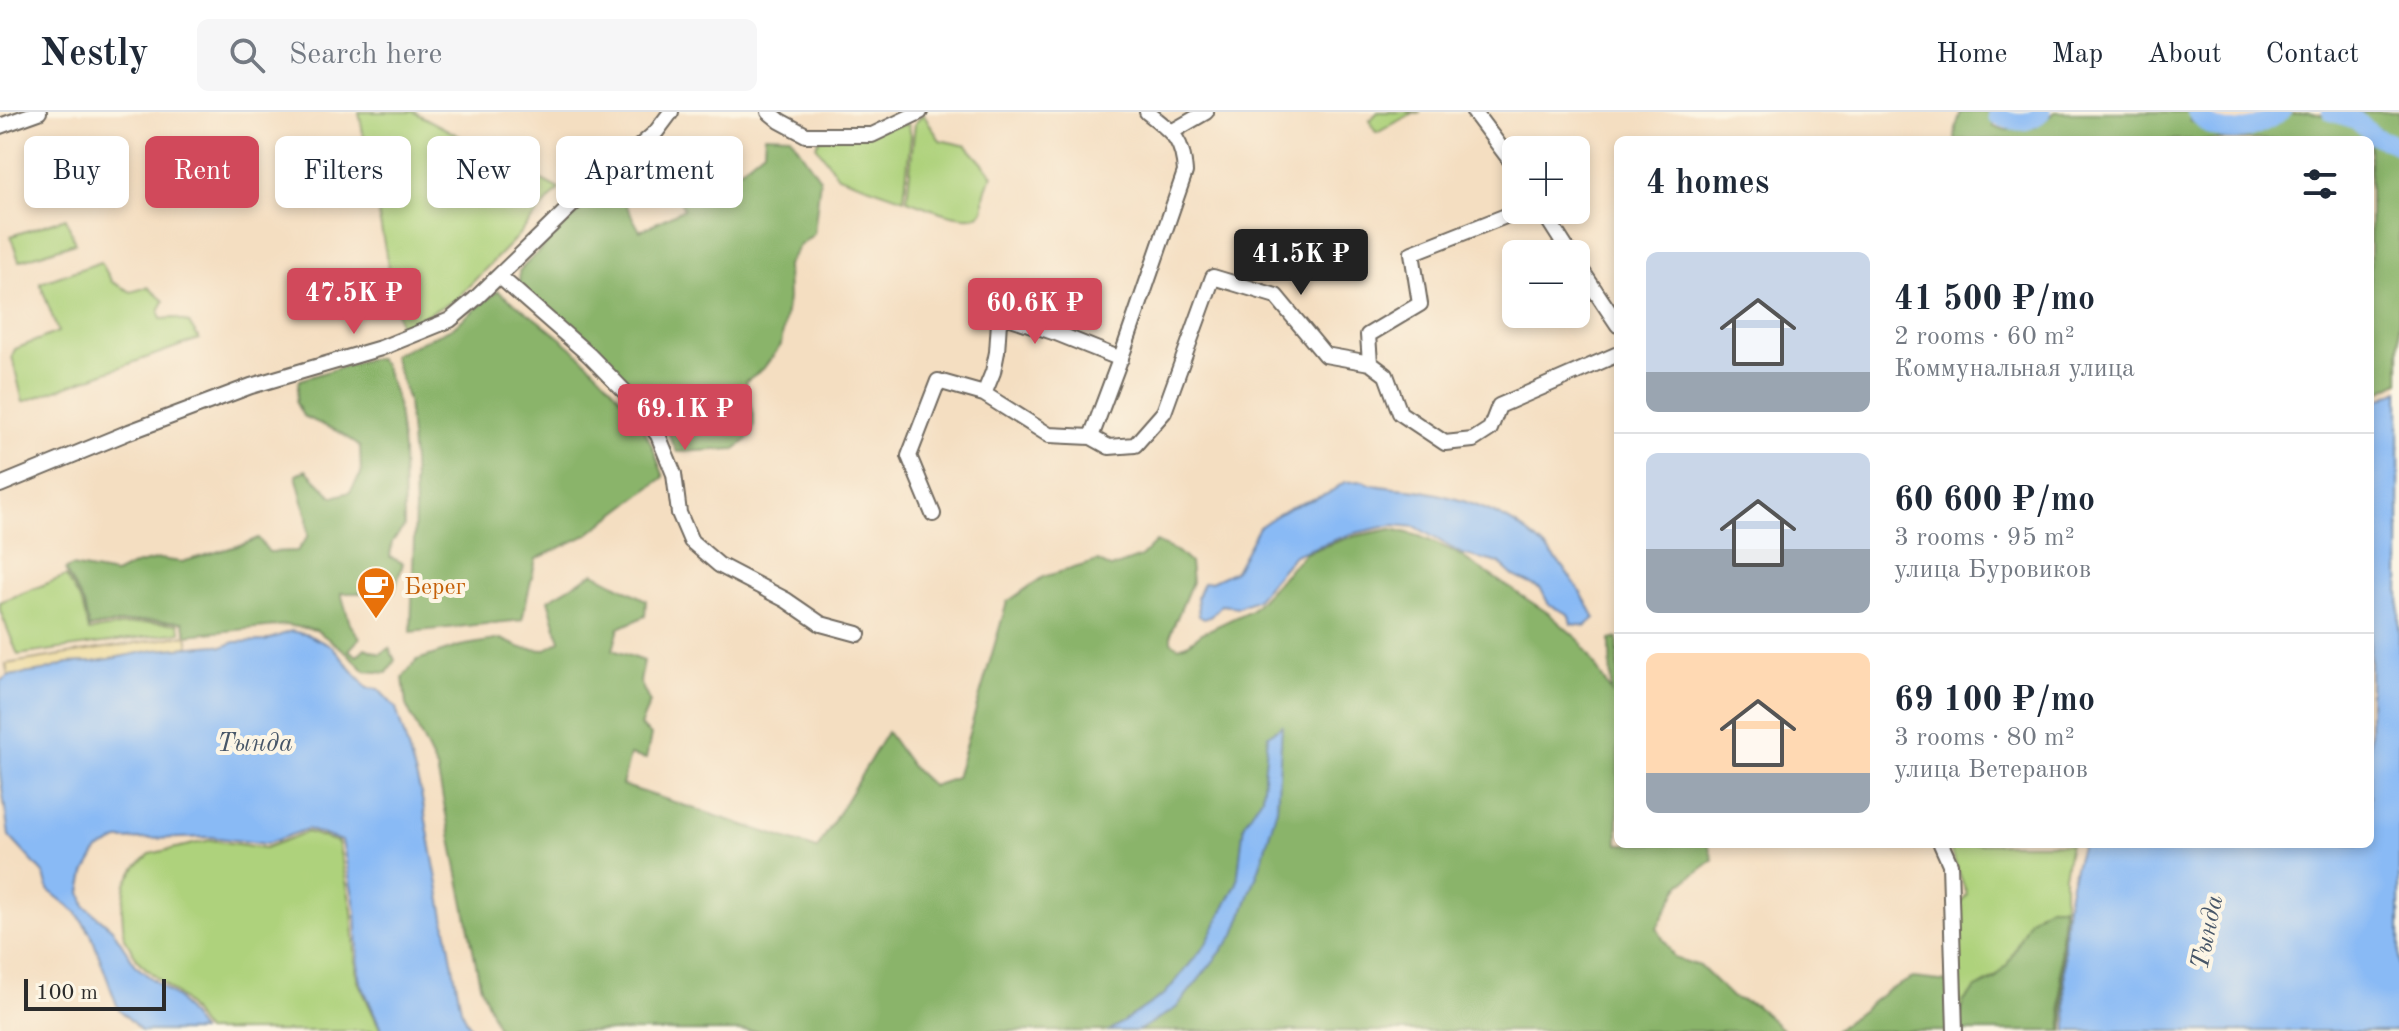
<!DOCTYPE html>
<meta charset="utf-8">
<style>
body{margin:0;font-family:"Old Standard TT",serif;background:#f6f6f7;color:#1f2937;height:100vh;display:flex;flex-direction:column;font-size:30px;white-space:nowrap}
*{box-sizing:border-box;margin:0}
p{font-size:26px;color:#747a83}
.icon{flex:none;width:44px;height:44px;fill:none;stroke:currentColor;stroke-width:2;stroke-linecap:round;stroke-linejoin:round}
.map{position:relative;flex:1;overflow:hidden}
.details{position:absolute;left:1614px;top:24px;width:760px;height:712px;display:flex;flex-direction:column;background:#fff;border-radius:12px;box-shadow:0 4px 12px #0003}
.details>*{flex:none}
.top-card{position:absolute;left:24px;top:24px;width:760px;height:72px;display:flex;gap:16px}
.controls{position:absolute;left:1502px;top:24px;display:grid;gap:16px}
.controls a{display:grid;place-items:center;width:88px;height:88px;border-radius:12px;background:#fff;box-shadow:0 4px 12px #0003;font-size:40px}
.scale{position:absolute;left:24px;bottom:20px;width:142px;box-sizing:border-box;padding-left:8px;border:4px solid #2b2b2b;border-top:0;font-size:22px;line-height:28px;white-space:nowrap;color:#2b2b2b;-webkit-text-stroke:6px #fcf5e5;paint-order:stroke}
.price{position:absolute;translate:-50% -68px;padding:0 18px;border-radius:8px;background:#d1495b;color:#fff;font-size:26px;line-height:52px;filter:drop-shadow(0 2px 4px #0008)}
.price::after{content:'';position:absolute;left:50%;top:48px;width:24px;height:18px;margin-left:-12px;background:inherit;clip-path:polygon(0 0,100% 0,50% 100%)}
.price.on{background:#222;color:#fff}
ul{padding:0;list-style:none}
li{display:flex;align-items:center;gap:24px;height:200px;padding:0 32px}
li+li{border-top:2px solid #e0e1e3}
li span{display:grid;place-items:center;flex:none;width:224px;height:160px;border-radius:12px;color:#555}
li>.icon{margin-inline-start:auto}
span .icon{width:96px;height:96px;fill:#fffc;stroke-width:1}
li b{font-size:34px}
h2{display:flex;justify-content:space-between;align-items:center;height:96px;padding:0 32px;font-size:34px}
.pill{padding:0 28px;border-radius:12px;background:#fff;box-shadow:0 4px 12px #0003;font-size:28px;line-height:72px}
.pill.on{background:#d1495b;color:#fff}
header{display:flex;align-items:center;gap:48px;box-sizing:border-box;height:112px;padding:0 40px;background:#fff;border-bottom:2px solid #e0e1e3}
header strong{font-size:38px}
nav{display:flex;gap:44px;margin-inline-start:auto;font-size:28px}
.search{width:560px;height:72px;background:#f6f6f7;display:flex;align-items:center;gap:20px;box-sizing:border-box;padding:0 28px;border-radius:12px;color:#747a83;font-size:30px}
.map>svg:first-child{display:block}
.green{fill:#aed27b;stroke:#6c7e53;stroke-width:2}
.forest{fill:#8ab46b;stroke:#5a704b;stroke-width:2}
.sand{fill:#eeda9e;stroke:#8c8264;stroke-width:2}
.water{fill:#89baf5;stroke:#5a7290;stroke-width:2}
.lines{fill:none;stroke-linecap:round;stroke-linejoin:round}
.river{stroke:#89baf5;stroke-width:18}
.minor-casing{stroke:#716a60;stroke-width:18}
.minor{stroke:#fff;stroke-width:14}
.labels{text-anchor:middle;stroke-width:8;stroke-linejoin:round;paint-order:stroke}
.food-label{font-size:24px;fill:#c56008;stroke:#fcf5e5;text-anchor:start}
.water-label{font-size:26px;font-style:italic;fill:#475668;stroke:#fcf5e5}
</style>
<header>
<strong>Nestly</strong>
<div class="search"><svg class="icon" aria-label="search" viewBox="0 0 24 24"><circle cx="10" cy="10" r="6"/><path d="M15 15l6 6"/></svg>Search here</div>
<nav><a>Home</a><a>Map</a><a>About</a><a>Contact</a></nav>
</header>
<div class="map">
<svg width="2399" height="919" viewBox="0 0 2399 919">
<rect width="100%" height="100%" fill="#fcf5e5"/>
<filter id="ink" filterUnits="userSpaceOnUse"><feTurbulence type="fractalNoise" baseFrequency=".0125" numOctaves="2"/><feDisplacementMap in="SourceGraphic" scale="16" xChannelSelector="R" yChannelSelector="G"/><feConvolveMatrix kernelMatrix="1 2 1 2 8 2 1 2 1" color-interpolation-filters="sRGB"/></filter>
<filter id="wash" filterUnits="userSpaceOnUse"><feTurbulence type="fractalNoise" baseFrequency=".006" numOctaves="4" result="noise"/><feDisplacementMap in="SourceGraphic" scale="32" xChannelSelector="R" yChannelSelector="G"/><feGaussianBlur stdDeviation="1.8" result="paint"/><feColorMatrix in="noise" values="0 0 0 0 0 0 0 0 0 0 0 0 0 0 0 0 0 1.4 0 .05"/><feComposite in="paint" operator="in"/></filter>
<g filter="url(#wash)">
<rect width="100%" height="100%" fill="#f4dec1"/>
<path class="green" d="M359,0H414L559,77L512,130L455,188L400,216Z
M1378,0H1421L1411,2L1377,21L1369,9Z
M923,2L940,28L967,34L993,63C988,72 985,76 984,87C984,91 985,96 982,100C969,115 923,93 907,88L915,11Z
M908,12L911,23L904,87L838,64L816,34L820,27Z
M66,106L75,131L19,149L11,124Z
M101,150L112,170L131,180L148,175L164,189L159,200L161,207L175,206L189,211L199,227L23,290L12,244L15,237L58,220L40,171Z
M66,464L82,492L89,519C119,514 147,508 178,512L181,520L18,543L0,498V490Z
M307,720L338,730L352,798L357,867L381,919H205L183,888L140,851L124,826L122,798L126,771L136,755L150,742L211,728L265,736Z
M1948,732H2070L2064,763V919H2062V794C2023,793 2024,831 2006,855C1996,868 1983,870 1976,878C1969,886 1965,898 1960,906L1956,809L1958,794L1967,782Z"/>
<path class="forest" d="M1961,0H1991L1994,14L2006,18L2036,15L2055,0H2190V9L2222,25L2235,26L2249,22L2282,3L2309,0L2352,10L2369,25L2399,38V270L2370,285V28H1955L1956,15Z
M2348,0H2399V28C2381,21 2367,6 2348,0Z
M765,23L790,24L820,67L814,122L799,134L787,153L788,187L781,233L763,257L746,269L754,310L752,324L735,337L677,340L660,304L626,266L520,176L519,159L608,71L620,82L640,119L684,97L660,50L662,39C681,25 706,52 724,62L741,57L764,38Z
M498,179C554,219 609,261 645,320C653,333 658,350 664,365L587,423L536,447L522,508L411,520L415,396L413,350L408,289L393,243L452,216Z
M368,247H378L384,253L397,289L403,338L404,415L392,430L390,445L403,451L394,481H341L350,512L360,526L349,538L357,544L365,536L380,542L389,536L395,548L387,561L365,559L345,539L316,518L286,513L187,523L183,510C151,506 122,510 89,516L84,492L65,458L72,454L115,462L131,454L159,447L182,450L244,432L258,426L269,440L297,439L308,424L307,405L296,363L306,358L333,385L350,380L361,362L360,335L341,321L303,304L296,291L299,268Z
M1392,417L1419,424L1453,439L1548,501L1580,529L1611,580L1610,528L1618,526V732H1708L1713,748L1680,773L1657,816L1674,846L1700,854L1733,886L1755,893L1784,919H1138L1176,896L1235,822L1260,754L1277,696L1281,615L1268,624L1262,686L1244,712L1237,771L1205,834L1165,882L1109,919H501L497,915L480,872L437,657L406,593L403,565L417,548L460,534L501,527L521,536L544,538L560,529L548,488L594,461L646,488L645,504L619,516L613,538L644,549L640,570L650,591L640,614L651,623L646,647L630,643L622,673L817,737L887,620L912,655L932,674L956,666L1007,490L1043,465L1098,449L1111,456L1141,445L1156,430L1178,440L1190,451L1192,470L1171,520V530L1179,535L1189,531L1202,521L1251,498L1305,441L1350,425Z
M2049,794H2063L2060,845L2062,919H1961L1960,907L1964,889L1976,876L1995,867L2007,853L2029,808Z
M1913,866L1949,870L1951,919H1835L1888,878Z"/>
<path class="sand" d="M187,523L189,535L155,538L93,550L68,551L44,559L8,564L6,552Z"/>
<path class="water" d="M2399,278V919H2067C2066,873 2060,826 2069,781C2072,764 2077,748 2082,732H2370V292Z
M1363,369C1373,376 1408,376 1423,379C1507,395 1556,429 1595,506L1586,514L1572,512L1568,502L1549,493L1541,477L1512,463L1499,451L1462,442L1416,415L1393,413L1351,422L1294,443L1256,488L1238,495L1221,493L1210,505L1204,507L1199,504L1197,485L1203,471L1211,470L1235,459L1259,415L1274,405L1289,396L1327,382L1345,370Z
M291,519L308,523L333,535L367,576L378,577L396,596L421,681L461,897L472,919H382L359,866L356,799L342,729L307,717L266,732L211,725L118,728L98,738L85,761L81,780L85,794L112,817L137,855L178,887L201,919H141L118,896L91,822L76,800L48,778L44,762L9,724L0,662V569L8,564L44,559L68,551L93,550L155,538L217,533L222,535L235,530L265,529Z
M1282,614L1277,696L1260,754L1235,822L1176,896L1138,919H1109L1165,882L1205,834L1237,771L1244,712L1262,685L1268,623Z"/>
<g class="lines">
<path class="river" d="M1997,0V3C2013,11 2029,14 2042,0
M2196,0C2221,32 2253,18 2282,0
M2331,0L2356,8L2374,24L2399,34"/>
</g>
</g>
<g filter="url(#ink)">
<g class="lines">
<g class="minor-casing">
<path id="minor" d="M769,0L780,9L806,23H872L920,0
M1474,0L1516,56
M0,14L39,0
M1173,19L1206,0
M1542,98L1570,142
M1576,150L1618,213
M499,164L589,243L627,282L658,323L674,362L679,401L691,429L719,453L786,488L821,512L858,522
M1370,251L1386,263L1400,301L1445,331L1473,328L1490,317L1499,294L1618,242
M984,282L993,260L997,240L999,210L1008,205L1056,221L1121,247
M1091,325L1109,335L1135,333L1164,300L1213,165L1276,184L1325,243L1370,251L1368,223L1420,192L1412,141L1521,98
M0,373L129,320L251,274L381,236L450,208L475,187L572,93L656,20L671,0
M933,402L909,344L938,269L984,282L1049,323L1091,325L1124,237L1185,60C1183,26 1172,20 1147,0
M1941,732L1950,752L1955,919"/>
</g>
<use href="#minor" class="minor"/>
</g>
</g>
<defs>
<g id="cafe-pin" transform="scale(2)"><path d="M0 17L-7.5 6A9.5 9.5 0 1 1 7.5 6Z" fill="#e8710a" stroke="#fcf5e5"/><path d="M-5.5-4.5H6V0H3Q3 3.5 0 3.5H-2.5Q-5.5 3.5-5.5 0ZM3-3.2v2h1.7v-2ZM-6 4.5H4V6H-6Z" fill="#fff"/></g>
</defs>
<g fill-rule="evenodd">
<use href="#cafe-pin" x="376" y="474"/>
</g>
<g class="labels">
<g class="food-label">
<text x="404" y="482">Берег</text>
</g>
<g class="water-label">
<text x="255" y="639">Тында</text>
<text transform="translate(2206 820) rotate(-78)" y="9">Тында</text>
</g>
</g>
</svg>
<div class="controls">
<a>+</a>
<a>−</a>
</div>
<div class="scale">100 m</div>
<b class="price on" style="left:1301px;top:185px">41.5K ₽</b>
<b class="price" style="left:354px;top:224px">47.5K ₽</b>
<b class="price" style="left:1035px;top:234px">60.6K ₽</b>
<b class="price" style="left:685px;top:340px">69.1K ₽</b>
<div class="top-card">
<a class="pill">Buy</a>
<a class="pill on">Rent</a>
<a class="pill">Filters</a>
<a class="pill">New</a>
<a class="pill">Apartment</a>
</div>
<section class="details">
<h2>4 homes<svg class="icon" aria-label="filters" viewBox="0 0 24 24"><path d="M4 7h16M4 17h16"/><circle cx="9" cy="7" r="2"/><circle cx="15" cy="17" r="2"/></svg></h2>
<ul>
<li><span style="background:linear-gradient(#c9d6e8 75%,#9aa5b1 0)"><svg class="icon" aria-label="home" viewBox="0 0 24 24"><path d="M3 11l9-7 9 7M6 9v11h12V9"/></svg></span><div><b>41 500 ₽/mo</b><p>2 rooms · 60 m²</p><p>Коммунальная улица</p></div></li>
<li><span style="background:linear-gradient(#c9d6e8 60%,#9aa5b1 0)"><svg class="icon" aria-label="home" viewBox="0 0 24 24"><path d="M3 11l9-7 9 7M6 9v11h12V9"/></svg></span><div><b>60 600 ₽/mo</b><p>3 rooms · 95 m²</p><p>улица Буровиков</p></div></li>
<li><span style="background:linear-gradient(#ffd9b3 75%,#9aa5b1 0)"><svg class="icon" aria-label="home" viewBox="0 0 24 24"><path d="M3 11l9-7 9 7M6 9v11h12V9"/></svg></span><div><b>69 100 ₽/mo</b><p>3 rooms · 80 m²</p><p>улица Ветеранов</p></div></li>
</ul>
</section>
</div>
